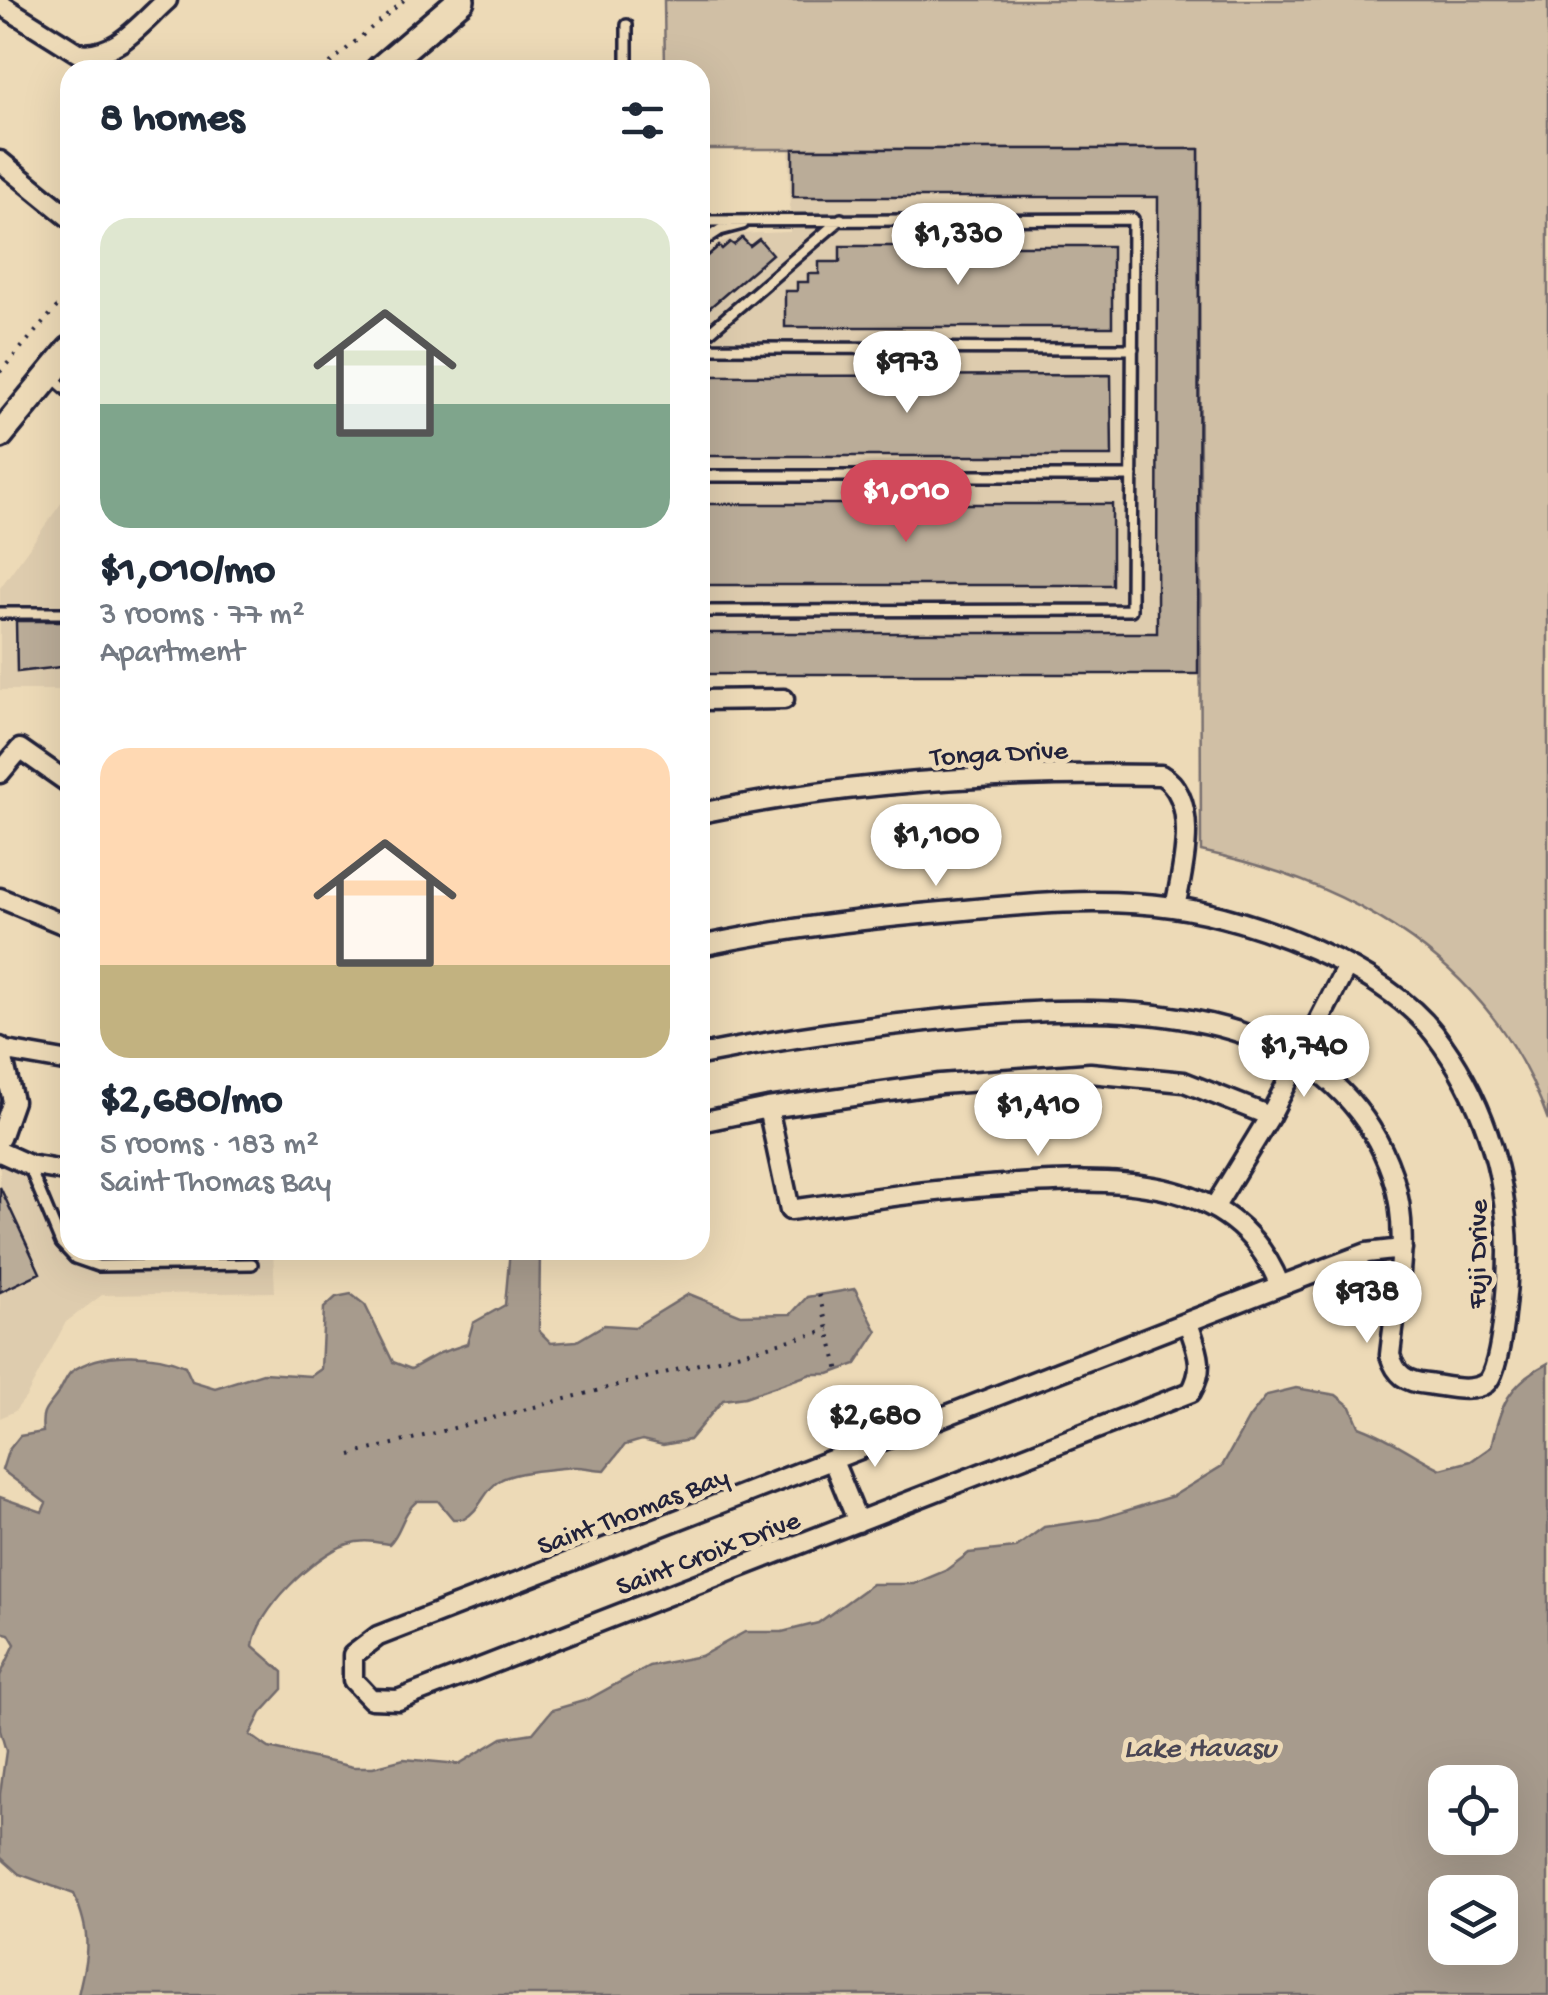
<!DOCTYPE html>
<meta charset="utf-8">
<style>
body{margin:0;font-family:"Gochi Hand",sans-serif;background:#f6f6f7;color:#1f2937;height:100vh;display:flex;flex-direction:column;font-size:38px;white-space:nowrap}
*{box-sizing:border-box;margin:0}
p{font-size:32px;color:#747a83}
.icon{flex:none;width:55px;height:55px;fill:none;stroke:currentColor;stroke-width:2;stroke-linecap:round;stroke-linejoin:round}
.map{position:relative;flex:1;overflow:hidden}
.drawer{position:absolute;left:60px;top:60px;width:650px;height:1200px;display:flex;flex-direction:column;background:#fff;border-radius:30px;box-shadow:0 10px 40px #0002}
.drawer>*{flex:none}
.fabs{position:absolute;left:1428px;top:1765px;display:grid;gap:20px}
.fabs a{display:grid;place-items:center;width:90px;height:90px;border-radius:20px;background:#fff;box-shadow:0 10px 40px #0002;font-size:50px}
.price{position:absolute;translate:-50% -85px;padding:0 22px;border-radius:35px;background:#fff;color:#222;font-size:32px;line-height:65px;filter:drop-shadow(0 2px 5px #0008)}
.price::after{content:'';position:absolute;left:50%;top:60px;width:30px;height:22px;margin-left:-15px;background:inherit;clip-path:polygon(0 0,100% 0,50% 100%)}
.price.current{background:#d1495b;color:#fff}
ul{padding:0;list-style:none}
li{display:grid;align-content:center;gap:20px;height:530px;padding:0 40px}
li span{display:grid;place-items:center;height:310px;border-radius:30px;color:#555}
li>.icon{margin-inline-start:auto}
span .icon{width:180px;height:180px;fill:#fffc;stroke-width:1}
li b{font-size:42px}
h2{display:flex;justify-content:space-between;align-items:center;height:120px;padding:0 40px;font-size:42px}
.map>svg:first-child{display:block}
.built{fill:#deccae}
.green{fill:#d0bfa5;stroke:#797070;stroke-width:2.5}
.water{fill:#a79b8d;stroke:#726b6c;stroke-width:2.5;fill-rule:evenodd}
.building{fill:#baac98;stroke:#22223b;stroke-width:2.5}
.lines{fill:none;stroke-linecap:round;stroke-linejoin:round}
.lane-casing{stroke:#22223b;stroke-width:16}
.street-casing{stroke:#22223b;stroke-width:25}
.secondary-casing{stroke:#22223b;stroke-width:32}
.path{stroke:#22223b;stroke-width:4;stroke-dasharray:2.5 8;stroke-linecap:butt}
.lane{stroke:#eddab7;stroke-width:9}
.street{stroke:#eddab7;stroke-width:18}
.secondary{stroke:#eddab7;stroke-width:25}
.labels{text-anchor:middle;stroke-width:10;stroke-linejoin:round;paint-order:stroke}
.street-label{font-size:28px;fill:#22223b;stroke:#eddab7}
.water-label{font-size:30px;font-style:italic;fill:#4a4654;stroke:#eddab7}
</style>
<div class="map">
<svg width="1548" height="1995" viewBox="0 0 1548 1995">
<rect width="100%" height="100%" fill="#eddab7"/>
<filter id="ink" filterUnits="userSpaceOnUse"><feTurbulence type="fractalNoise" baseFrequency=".01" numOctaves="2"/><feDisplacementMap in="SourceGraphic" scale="20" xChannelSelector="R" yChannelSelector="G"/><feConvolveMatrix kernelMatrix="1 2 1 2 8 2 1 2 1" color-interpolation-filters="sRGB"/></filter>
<g filter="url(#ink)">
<path class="built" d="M789,148L1199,149L1198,675L700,674V254L738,234L790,232Z
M70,491V690H0V588Z
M0,1161L23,1171L40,1184L65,1237L70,1238V1250H273L275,1292L102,1295L66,1322L26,1397L15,1411L0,1418Z"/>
<path class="green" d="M664,0H1548V1120C1493,964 1356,884 1201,851L1199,149H707V142H700V70H665Z"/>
<path class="water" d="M510,1250H540L539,1331L551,1343L577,1341L604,1325L635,1327L689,1294L741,1315L791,1314L807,1297L855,1289L877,1332L856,1364L829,1374H811L745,1397L723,1400L689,1440L663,1445L642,1440L625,1445L605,1470C593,1470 583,1466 573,1467C554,1469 519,1471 502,1479C484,1489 481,1510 464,1519H453L438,1501H417C401,1514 402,1532 389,1544C375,1542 362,1539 348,1544C315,1554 256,1612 253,1646L283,1672V1689L261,1713L250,1735L269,1748L353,1767H373L404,1759L459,1764L502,1738L533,1733L552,1710L587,1700L649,1666L701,1656L745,1632H782L818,1623L872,1584H914L945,1571L969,1553L1015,1548L1044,1527L1100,1519L1173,1496L1222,1466L1249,1418L1267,1395L1296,1388L1336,1395L1351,1407L1359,1426C1392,1438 1410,1454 1441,1469L1471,1461L1491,1447C1501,1405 1508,1384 1548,1363V1995H78C88,1952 92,1936 74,1894L19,1874L0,1857V1794L6,1751L0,1730V1676L15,1644L9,1634L0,1632V1497L42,1512L46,1503L2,1470L8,1451L20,1436L43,1432C40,1409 48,1409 59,1392C63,1386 66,1377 71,1372C101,1350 154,1352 185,1366L192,1381L215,1388L263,1373L311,1376L321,1369L324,1308L336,1297L351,1294L365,1305L393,1362L411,1369L440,1353L467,1344L473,1323L505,1305ZM1445,1782H1500V1838H1445ZM1445,1892H1500V1948H1445Z"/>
<path class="building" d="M793,149H1199L1198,674H700V633H1157L1158,197H793Z
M742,238L750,246L759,239L772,254L700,316V262L719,246L722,249L730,242L734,245Z
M840,246H1112V327H785V291H797V282H808V274H819V262H840Z
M1111,375L1112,456H700V390H706V376Z
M700,504H1112V585H700Z
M16,621H70V666L17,672Z
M0,1187L40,1273L0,1292Z"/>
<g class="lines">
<g class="lane-casing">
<path id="lane" d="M627,25V70
M700,221L1133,219L1131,610L700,611
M700,243L720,230L743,224
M700,340L841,219
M700,348L1133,349
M51,376L70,393
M700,476H1132
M0,613H70
M29,1166L61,1243L75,1258L98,1266L252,1264"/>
</g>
<g class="street-casing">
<path id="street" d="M0,4L78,53C115,59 141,23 167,0
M0,161L70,218
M700,700L784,699
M0,773L20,749L70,784
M700,813C851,781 1007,772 1161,775C1201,798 1183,869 1175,907
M0,898L70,927
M700,946C784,928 869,918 954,911C1026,904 1101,897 1173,907C1254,918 1382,967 1434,1033C1483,1097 1506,1171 1508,1251C1508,1274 1503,1370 1486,1383C1471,1394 1445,1386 1427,1384C1406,1382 1396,1375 1390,1355C1396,1296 1412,1232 1392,1174C1327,987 1084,1003 926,1021C850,1029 775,1040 700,1055
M0,1047L13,1101L0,1138
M1,1050L70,1062
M768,1108L790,1210C861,1200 931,1190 1003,1185C1105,1178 1235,1169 1280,1286
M700,1122L768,1108L940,1084L1090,1073L1184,1082L1270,1116
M0,1152L29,1165L70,1172
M1214,1208L1270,1116L1347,966
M1188,1323C1197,1350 1206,1366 1191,1392L398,1700L371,1699L353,1680V1655L378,1636L1280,1286L1367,1253L1402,1249
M833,1461L858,1522"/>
</g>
<g class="secondary-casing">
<path id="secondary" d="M379,70L461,0
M0,435L70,350"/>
</g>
<path class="path" d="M322,70L404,0
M0,372L70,292
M819,1295L839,1371
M351,1455L829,1330"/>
<use href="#lane" class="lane"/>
<use href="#street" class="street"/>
<use href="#secondary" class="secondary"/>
</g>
</g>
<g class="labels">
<g class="street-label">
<text transform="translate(999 751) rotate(-3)" y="10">Tonga Drive</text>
<text transform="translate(1475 1254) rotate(-89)" y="10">Fuji Drive</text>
<text transform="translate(632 1509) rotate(-21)" y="10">Saint Thomas Bay</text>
<text transform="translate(707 1551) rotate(-21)" y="10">Saint Croix Drive</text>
</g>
<g class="water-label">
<text x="1200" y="1756">Lake Havasu</text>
</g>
</g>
</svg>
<div class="fabs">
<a><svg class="icon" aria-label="locate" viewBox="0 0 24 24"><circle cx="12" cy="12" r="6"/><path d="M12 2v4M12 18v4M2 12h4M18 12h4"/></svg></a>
<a><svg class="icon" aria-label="layers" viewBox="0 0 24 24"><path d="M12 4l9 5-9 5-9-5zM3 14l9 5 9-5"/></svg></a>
</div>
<b class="price" style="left:958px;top:288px">$1,330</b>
<b class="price" style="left:907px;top:416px">$973</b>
<b class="price current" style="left:906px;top:545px">$1,010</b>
<b class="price" style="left:936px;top:889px">$1,100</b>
<b class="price" style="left:1304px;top:1100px">$1,740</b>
<b class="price" style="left:1038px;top:1159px">$1,410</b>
<b class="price" style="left:1367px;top:1346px">$938</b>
<b class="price" style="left:875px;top:1470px">$2,680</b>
<section class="drawer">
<h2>8 homes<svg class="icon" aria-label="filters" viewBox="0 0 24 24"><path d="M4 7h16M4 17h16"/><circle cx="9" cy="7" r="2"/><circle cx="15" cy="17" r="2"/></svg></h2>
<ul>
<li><span style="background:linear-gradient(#dfe7d0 60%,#7fa58c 0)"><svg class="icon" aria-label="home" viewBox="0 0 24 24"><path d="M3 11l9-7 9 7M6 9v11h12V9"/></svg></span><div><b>$1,010/mo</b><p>3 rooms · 77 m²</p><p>Apartment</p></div></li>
<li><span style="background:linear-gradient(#ffd9b3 70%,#c2b280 0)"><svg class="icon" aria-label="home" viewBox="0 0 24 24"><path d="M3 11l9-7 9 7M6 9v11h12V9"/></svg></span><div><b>$2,680/mo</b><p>5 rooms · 183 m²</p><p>Saint Thomas Bay</p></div></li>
</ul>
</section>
</div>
